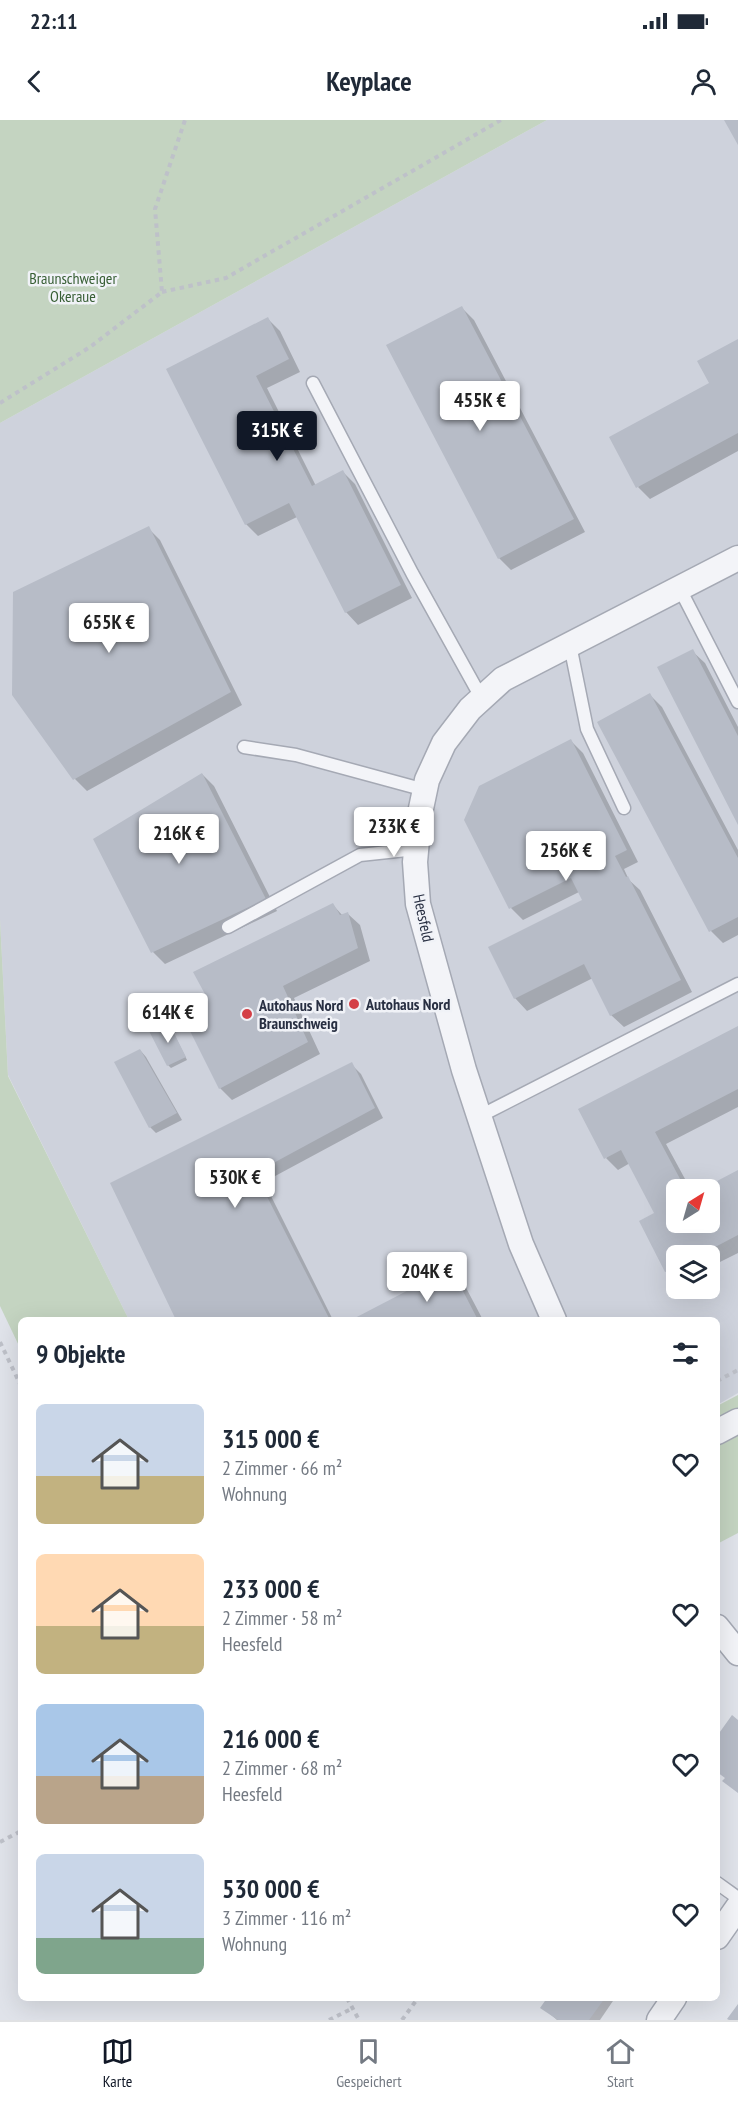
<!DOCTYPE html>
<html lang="de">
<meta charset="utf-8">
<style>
body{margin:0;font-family:"PT Sans Narrow",sans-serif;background:#f2f2f3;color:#1f2937;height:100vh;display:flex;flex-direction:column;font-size:22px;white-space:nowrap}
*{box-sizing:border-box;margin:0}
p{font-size:20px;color:#747a83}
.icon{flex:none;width:33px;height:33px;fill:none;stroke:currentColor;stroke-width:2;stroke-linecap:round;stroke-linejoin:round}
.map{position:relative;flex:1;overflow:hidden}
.panel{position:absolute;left:18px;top:1197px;width:702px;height:684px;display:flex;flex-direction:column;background:#fff;border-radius:9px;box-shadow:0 6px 24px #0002}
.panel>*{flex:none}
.needle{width:39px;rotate:37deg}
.buttons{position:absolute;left:666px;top:1059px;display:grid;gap:12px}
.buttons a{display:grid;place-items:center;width:54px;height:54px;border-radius:9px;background:#fff;box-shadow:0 6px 24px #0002;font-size:30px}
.price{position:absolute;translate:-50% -51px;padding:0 14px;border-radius:6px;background:#fff;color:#222;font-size:20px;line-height:39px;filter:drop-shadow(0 2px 3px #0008)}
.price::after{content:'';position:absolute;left:50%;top:36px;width:18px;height:14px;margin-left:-9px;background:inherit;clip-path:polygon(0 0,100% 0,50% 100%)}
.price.active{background:#111827;color:#fff}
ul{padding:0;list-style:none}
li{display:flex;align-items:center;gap:18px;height:150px;padding:0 18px}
li span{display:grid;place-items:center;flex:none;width:168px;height:120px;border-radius:9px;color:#555}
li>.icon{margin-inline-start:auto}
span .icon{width:72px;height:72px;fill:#fffc;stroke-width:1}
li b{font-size:26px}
h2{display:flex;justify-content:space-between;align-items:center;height:72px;padding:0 18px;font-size:26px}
.status{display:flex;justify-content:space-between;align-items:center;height:42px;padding:0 30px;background:#fff;direction:ltr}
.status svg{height:16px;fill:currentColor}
header{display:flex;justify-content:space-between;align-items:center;height:78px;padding:0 18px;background:#fff;font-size:27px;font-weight:600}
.tabs{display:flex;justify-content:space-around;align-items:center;height:84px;border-top:2px solid #e0e1e3;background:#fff;font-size:16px;color:#747a83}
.tabs a{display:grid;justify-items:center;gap:3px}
.tabs .active{color:#111827}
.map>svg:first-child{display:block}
.built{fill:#ced2dc;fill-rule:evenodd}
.green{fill:#c4d4c1}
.shadow{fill:#0003}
.building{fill:#b7bcc7}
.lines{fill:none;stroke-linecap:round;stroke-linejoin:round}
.service-casing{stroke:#a5a9b4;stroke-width:15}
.minor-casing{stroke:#a5a9b4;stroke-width:27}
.path{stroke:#bec1c9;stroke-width:4;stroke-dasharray:4.5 4.5;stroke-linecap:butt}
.service{stroke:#f3f4f8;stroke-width:12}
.minor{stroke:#f3f4f8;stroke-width:24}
.poi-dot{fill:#d44047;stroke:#f0f2f7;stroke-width:2}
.labels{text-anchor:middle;stroke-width:5;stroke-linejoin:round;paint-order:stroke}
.park-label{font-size:16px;fill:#385f35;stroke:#f0f2f7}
.street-label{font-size:16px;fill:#282f42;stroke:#f0f2f7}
.poi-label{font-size:16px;font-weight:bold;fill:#282f42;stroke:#f0f2f7;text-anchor:start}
</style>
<div class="status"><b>22:11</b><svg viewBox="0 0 49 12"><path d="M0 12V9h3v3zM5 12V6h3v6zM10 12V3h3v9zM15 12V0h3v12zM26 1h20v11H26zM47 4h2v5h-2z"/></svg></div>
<header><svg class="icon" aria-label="back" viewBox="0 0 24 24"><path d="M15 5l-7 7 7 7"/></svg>Keyplace<svg class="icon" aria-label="person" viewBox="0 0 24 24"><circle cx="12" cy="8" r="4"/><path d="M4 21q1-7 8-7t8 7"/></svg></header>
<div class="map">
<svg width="738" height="1900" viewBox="0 0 738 1900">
<rect width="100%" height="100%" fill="#e0e3ea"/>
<path class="built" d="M547,0H738V1273L717,1285V1200H129L8,955L0,799V303ZM676,1070H710V1102H676ZM676,1136H710V1168H676Z"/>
<path class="green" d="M0,0H547L0,303Z
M0,799L8,956L129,1200H21V1230L0,1186Z
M738,1275V1413L717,1424V1286Z"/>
<path class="shadow" d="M462,188L474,200L585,412L511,450L499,438Z
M268,199L280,211L300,252L267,268L316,366L343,352L355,364L412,478L358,505L346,492L297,397L258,416L246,404L168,250Z
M738,221V331L650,379L638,367L711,264Z
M148,408L160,420L242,585L87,671L75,659Z
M692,531L705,543L738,607V701Z
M650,575L662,587L738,730V815L723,823L711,811Z
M571,621L583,633L638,742L624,749L629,760L640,770L692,872L624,907L611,895L593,858L527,891L515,878L490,828L584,780L579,772L523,800L511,788Z
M202,654L214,666L277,791L165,844L153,832L95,720Z
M333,785L343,796L348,794L360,805L370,841L294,878L320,934L232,980L220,968L208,876Z
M170,906L187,940L171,948L168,945Z
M738,908V987L666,1024L691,1070H676V1102H710V1070L738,1052V1133L710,1147V1136H676V1162L666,1152L641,1102L656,1094L630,1043L618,1050L606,1038Z
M140,930L146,937L182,1000L156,1013L150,1007Z
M351,944L361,954L383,998L264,1062L333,1200H177L112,1064Z
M451,1150L463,1162L483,1200H354Z
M549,1878H615L600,1900H557L542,1887Z"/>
<path class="building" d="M724,0H738V25Z
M462,186L574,399L498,439L386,225Z
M268,197L289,239L256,256L312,366L343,350L401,465L345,493L289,383L245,405L166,249Z
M738,219V313L636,368L609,317L709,263L697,241Z
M149,406L231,572L73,660L12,575L13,472Z
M693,529L738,616V705L657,547Z
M650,573L738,738V797L709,812L597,602Z
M571,619L627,730L615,736L626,757L628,756L681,860L610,896L584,844L514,879L488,827L582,780L571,758L509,789L464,700L479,666Z
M202,653L266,779L151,833L93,719Z
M333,783L340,795L348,792L358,828L283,866L308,922L219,969L179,889L206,876L193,852Z
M168,901L186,937L167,946L149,911Z
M738,906V969L655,1012L686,1070H676V1102H710V1070H700L738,1050V1115L698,1136H676V1147L665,1152L639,1101L654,1093L621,1030L604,1039L578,989Z
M140,929L177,993L149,1008L114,942Z
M352,942L375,988L255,1053L330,1200H176L110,1063Z
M451,1148L478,1200H351Z
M732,1595L738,1600V1673L722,1661L725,1658L717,1652V1616Z
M547,1878H605L589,1900H558L540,1888Z
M738,1884V1900H729L727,1899Z"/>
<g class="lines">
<g class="service-casing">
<path id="service" d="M313,263L412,453L482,579
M680,469L738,582
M570,525L587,609L624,688
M244,627L296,635L425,670
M228,807L360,735L416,729
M480,996L738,864
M717,1763L738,1778"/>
</g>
<g class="minor-casing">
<path id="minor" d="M554,1200L521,1124L464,950L418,784L415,742L419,698L427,660L444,623L470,589L503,559L738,438
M717,1312L738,1301
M717,1507L738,1533
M717,1817L738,1787
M659,1900L674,1878"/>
</g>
<path class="path" d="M162,172L226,158L501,0
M0,283L90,227L162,172L155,89L185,0
M0,1222L21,1266
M717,1261L738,1250
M0,1722L21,1711
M347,1878L359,1900
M329,1900L353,1888
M402,1900L418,1878"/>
<use href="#service" class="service"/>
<use href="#minor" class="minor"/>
</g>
<g class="poi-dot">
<circle cx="354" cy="884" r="6"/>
<circle cx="247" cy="894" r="6"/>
</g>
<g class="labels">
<g class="park-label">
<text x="73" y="164">Braunschweiger<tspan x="73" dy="18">Okeraue</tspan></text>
</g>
<g class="street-label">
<text transform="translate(424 798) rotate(78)" y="6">Heesfeld</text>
</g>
<g class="poi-label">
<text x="366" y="890">Autohaus Nord</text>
<text x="259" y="891">Autohaus Nord<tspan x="259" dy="18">Braunschweig</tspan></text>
</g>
</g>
</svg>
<div class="buttons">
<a><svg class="needle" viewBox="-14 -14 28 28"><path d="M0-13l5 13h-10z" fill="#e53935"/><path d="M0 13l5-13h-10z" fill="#747a83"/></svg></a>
<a><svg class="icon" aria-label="layers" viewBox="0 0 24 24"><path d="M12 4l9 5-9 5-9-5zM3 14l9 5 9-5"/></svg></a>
</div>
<b class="price" style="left:480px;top:312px">455K €</b>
<b class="price active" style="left:277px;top:342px">315K €</b>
<b class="price" style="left:109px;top:534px">655K €</b>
<b class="price" style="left:394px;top:738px">233K €</b>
<b class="price" style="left:179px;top:745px">216K €</b>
<b class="price" style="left:566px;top:762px">256K €</b>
<b class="price" style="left:168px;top:924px">614K €</b>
<b class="price" style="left:235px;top:1089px">530K €</b>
<b class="price" style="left:427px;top:1183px">204K €</b>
<section class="panel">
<h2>9 Objekte<svg class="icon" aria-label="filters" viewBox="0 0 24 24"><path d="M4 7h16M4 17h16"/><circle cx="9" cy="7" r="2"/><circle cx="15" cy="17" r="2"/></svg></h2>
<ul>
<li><span style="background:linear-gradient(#c9d6e8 60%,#c2b280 0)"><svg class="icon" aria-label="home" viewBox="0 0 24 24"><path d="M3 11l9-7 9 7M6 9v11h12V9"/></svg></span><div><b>315 000 €</b><p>2 Zimmer · 66 m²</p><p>Wohnung</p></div><svg class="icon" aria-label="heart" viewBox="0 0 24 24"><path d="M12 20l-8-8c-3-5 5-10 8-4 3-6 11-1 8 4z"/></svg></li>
<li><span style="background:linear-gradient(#ffd9b3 60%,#c2b280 0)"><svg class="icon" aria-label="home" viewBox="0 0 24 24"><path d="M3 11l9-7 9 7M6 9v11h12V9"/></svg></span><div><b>233 000 €</b><p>2 Zimmer · 58 m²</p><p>Heesfeld</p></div><svg class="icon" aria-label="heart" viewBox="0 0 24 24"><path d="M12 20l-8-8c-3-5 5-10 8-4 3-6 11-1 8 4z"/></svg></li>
<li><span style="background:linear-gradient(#a9c7e8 60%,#b9a48a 0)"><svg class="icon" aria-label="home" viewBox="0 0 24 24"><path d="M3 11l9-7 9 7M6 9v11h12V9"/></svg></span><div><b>216 000 €</b><p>2 Zimmer · 68 m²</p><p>Heesfeld</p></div><svg class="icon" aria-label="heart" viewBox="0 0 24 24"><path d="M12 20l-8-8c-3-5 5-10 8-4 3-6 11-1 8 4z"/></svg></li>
<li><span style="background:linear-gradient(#c9d6e8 70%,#7fa58c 0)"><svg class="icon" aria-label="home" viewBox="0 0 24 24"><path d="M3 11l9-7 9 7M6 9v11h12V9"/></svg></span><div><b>530 000 €</b><p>3 Zimmer · 116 m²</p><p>Wohnung</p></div><svg class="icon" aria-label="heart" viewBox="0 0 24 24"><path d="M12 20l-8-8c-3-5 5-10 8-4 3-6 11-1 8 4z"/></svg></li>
</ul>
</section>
</div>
<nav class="tabs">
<a class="active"><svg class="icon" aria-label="map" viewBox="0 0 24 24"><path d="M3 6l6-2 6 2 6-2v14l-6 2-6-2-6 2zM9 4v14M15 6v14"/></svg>Karte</a>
<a><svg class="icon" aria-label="saved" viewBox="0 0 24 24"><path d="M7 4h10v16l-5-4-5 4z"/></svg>Gespeichert</a>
<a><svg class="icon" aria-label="home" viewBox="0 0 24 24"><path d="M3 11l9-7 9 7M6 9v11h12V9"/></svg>Start</a>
</nav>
